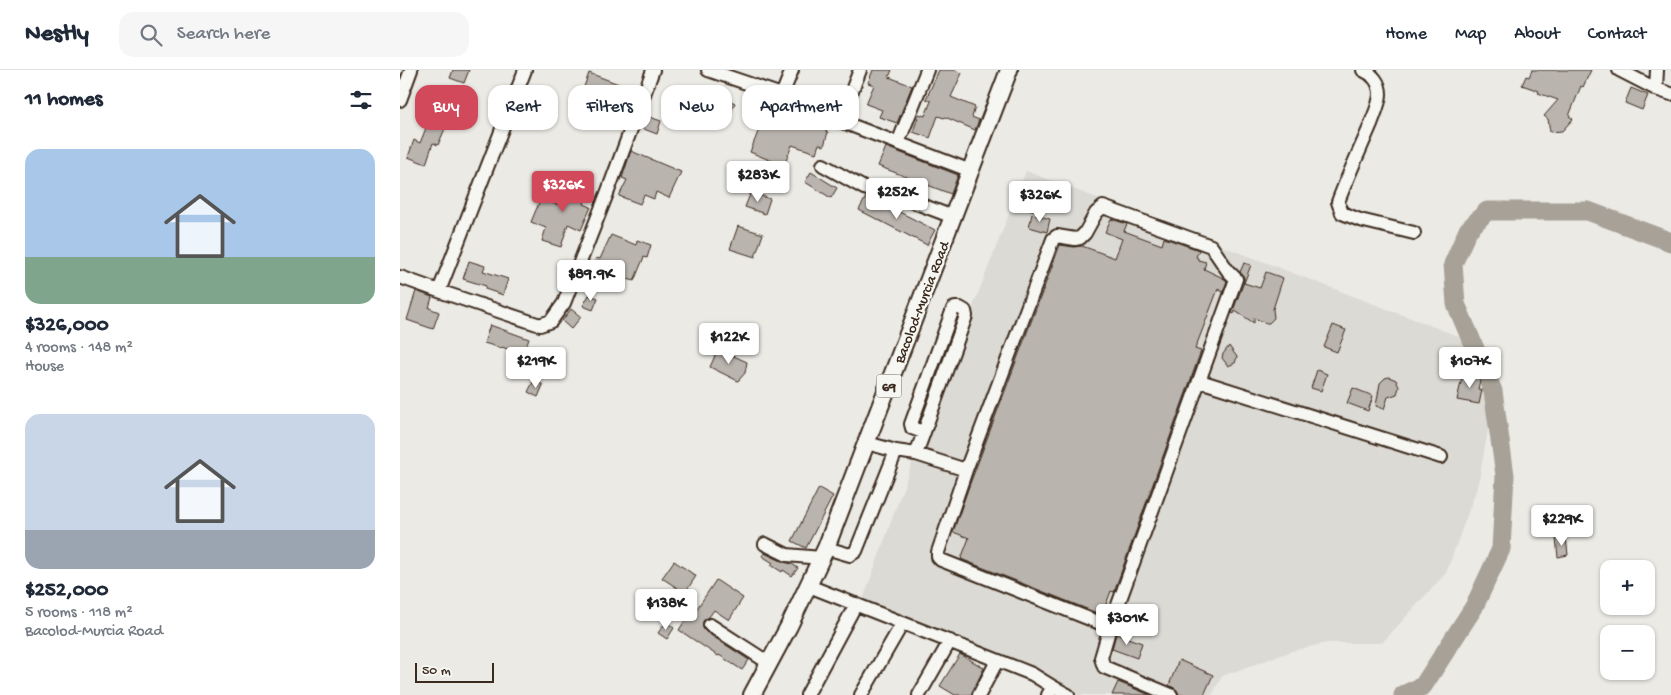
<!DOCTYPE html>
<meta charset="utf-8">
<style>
body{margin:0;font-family:"Gochi Hand",sans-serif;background:#f6f6f7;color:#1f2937;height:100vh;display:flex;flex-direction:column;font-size:19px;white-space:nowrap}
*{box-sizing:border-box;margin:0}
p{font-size:16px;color:#747a83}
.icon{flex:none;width:28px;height:28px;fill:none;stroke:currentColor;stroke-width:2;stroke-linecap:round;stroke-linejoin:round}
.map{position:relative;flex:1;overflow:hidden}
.side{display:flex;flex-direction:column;background:#fff;width:400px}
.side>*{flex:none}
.guide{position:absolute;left:15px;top:15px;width:475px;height:45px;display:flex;gap:10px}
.controls{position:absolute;left:1200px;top:490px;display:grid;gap:10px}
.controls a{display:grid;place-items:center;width:55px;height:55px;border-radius:10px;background:#fff;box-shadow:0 1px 4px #0004;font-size:25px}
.scale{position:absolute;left:15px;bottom:12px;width:79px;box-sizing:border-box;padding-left:5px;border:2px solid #3b2a1e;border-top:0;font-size:14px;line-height:18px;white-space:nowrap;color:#3b2a1e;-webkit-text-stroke:4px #f6f6f2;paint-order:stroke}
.price{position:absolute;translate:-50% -42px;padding:0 11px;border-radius:5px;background:#fff;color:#222;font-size:16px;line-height:32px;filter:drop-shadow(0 1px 2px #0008)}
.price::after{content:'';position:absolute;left:50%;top:30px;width:15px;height:11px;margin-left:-8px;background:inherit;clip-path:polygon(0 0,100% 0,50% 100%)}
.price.on{background:#d1495b;color:#fff}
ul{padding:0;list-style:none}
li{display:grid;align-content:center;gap:10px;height:265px;padding:0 25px}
li span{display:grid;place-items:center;height:155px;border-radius:15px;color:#555}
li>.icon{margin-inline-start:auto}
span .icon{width:90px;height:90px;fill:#fffc;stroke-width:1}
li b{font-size:21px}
h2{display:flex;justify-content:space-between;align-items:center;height:60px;padding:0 25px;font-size:21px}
.chip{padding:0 18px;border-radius:15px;background:#fff;box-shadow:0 1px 4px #0004;font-size:18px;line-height:45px}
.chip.on{background:#d1495b;color:#fff}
header{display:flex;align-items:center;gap:30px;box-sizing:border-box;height:70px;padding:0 25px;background:#fff;border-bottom:1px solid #e0e1e3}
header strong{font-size:24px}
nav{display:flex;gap:28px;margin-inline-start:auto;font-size:18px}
.search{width:350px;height:45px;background:#f6f6f7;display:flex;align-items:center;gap:12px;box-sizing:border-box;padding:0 18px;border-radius:15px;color:#747a83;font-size:19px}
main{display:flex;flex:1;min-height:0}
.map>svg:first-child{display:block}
.built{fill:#dcdad4}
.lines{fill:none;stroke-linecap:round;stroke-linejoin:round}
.river{stroke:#a8a198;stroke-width:19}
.building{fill:#bab4ae;stroke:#3b2a1e}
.minor-casing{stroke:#3b2a1e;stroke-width:16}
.major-casing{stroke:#3b2a1e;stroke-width:20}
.minor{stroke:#f6f6f2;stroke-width:12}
.major{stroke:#f6f6f2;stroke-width:16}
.labels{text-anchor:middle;stroke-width:4.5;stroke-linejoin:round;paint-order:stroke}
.shield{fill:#f6f6f2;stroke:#73675e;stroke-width:1}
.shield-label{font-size:14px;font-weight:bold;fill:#3b2a1e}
.street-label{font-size:15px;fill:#3b2a1e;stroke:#f6f6f2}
</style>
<header>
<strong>Nestly</strong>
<div class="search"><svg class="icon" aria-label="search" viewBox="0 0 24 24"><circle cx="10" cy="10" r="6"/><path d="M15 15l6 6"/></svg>Search here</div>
<nav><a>Home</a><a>Map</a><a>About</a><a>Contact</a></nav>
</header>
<main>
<section class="side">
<h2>11 homes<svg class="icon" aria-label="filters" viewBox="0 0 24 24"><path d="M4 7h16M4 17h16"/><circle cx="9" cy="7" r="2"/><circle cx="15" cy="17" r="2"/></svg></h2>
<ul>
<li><span style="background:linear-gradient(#a9c7e8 70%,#7fa58c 0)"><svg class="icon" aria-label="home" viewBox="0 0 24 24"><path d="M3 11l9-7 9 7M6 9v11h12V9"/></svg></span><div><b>$326,000</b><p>4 rooms · 148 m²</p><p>House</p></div></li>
<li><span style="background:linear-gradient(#c9d6e8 75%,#9aa5b1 0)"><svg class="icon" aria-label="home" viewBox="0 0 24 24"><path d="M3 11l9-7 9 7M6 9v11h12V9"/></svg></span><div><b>$252,000</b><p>5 rooms · 118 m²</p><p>Bacolod-Murcia Road</p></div></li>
</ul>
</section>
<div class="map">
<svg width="1271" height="625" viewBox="0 0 1271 625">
<rect width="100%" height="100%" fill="#ebeae5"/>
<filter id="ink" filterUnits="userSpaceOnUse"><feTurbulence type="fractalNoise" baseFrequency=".02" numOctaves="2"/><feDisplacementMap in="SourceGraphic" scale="10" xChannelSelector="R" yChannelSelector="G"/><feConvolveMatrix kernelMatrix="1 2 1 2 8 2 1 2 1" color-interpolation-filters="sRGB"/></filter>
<g filter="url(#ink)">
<path class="built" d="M626,101L1076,273L1092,338L1078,415L1046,503L982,573H926L892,581L822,606L812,625H678L663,618L459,541L520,371Z"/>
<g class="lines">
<path class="river" d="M1003,625L1023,616L1074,537L1101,479L1105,405L1093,321L1056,234L1053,194L1068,160L1087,141H1188L1271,172"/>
</g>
<path class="building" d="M53,0H69L64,13L50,8Z
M473,0H492L489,7L512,16L497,53L479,47L482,40L466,34L474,15L468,13Z
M539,0H555L562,3L551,27L575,37L572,47L579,50L575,60L545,47L544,48L538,46L530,68L513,62L519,44L525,46L531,31L526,29Z
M1132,0H1191L1183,17L1181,16L1169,46L1173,49L1162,61L1150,62L1148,49L1144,46L1158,30L1138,23L1139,21L1122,15L1126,6L1129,7Z
M189,3L235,20L225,44L180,28Z
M1231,18L1248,25L1242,40L1225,33Z
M312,22L335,33L330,44L307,33Z
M370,32L401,44L402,43L428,55L426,62H428L424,76L419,74L416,83L392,75L384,96L350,82Z
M247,46L261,51L257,64L241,58Z
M30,48L47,54L38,75L33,73L26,94L8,87L14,70L20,73Z
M486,77L558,105L551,124L478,96Z
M231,81L281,102L269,128L256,122L254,129L244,125L240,134L219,126L227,110L222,108Z
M411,102L437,118L431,128L405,112Z
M167,110L189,119L184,134L191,137L181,160L168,154L161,177L142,171L146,158L131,152L141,128L157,135Z
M638,113L652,118L649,128L644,126L639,142L629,139Z
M351,122L370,129L365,144L345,137Z
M466,127L474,129L535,160L527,175L459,140Z
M632,144L650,149L647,162L629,157Z
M711,149L727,154L724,161L762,175L764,168L799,180L796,187L798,188V190L806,192L804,199L823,208L827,211L823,222L818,219L795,279L801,281L714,522L711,521L702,545L561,489L569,468L553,462L568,419L660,175L674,177L682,176L715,188L722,169L705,162Z
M338,156L363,164L355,187L330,179Z
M211,165L236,175L237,170L251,175L247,188L244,187L234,211L212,204L207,215L198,211L201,203L192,199L196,188L200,189Z
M69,191L85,196L83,201L108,209L103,225L85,219L86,216L63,209Z
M844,193L851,195L844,213L860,218L866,202L883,208L873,239L874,248L869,253H866L854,248V253L835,241L834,244L832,243L844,212V207L840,202Z
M16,221L32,227L29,238L39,242L33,259L7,250Z
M189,225L198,228L193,240L183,236Z
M171,239L181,247L171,259L162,251Z
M90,255L129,269L123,285L102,277L101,278L84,273Z
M933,255L946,260L937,282L924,277Z
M829,276L837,287L835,293L828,296L822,288L823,284Z
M318,279L347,292L345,303L338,311L310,297Z
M917,300L927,304L921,321L911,318Z
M1063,303L1081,306L1078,319L1082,320L1079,334L1057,330Z
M989,307L996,310L999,317L997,324L988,327L984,339L976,336L980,313L985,308Z
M134,310L143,315L138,327L128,322Z
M953,318L973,326L968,341L947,333Z
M419,418L433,426L406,478L392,471Z
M1166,467L1168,485L1158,487L1156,468Z
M364,483L384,492L392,494L398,498L392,506L383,500L382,502L371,495L373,493L362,486Z
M274,491L296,506L285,523L262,508Z
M316,510L343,528L329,550L314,540L309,547L303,551V558L306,562L349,590L342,600L319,585L318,586L279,560L291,541L294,543Z
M266,552L274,558L267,569L258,563Z
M716,564L742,573L737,588L712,579Z
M560,584L584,598L571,625H555L540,616Z
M779,590L813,605L804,625H779L777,620L769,615Z
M718,612L750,625H712Z"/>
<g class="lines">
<g class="minor-casing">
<path id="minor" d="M308,0L382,25L440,51L571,101
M963,0C973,4 980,13 980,24C980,33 974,45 971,54C960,80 948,105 938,132L942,143L960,150L1014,163
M1219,0L1256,19L1271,24
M1256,19L1257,0
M382,25L392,0
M0,30L11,0
M440,51L460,0
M498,73L527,0
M423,95L464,118L511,131L553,147
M0,207L39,221L140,255L151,251L164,233L208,121L253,0
M39,221L125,0
M800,311L1041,387
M467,373L496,381L516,384L566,400L653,169L657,166L675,169L680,168L685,163L696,143L703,137L811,176L828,201L836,209L710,557L541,490L538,487V482L566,400
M516,384L566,246L565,241L560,238H555L553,239L511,354L512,358L523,362
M365,474L387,485L421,488
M426,478L450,485L456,481L496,381
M409,516L632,604L653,617L648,625
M310,555L369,593
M710,557L701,588L704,597L771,625
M653,617L668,625
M407,625L456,534
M461,625L502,554
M519,625L550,571
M579,625L597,591"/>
</g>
<g class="major-casing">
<path id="major" d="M352,625L389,556L426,478L609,0"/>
</g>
<use href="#minor" class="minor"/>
<use href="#major" class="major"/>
</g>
</g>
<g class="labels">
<rect class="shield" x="476.5" y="304.5" width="25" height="23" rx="4"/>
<g class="shield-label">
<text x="489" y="321">69</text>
</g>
<g class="street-label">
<text transform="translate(521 232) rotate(-69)" y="5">Bacolod-Murcia Road</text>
</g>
</g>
</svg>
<div class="controls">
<a>+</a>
<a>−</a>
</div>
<div class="scale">50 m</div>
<b class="price" style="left:358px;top:133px">$283K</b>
<b class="price on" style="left:163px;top:143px">$326K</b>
<b class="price" style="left:497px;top:150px">$252K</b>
<b class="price" style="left:640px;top:153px">$326K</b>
<b class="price" style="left:191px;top:232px">$89.9K</b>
<b class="price" style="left:329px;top:295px">$122K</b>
<b class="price" style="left:136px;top:319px">$219K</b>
<b class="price" style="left:1070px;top:319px">$107K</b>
<b class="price" style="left:1162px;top:477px">$229K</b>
<b class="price" style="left:266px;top:561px">$138K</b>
<b class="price" style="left:727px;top:576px">$301K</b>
<div class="guide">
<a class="chip on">Buy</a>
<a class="chip">Rent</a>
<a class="chip">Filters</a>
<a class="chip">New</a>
<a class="chip">Apartment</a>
</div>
</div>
</main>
